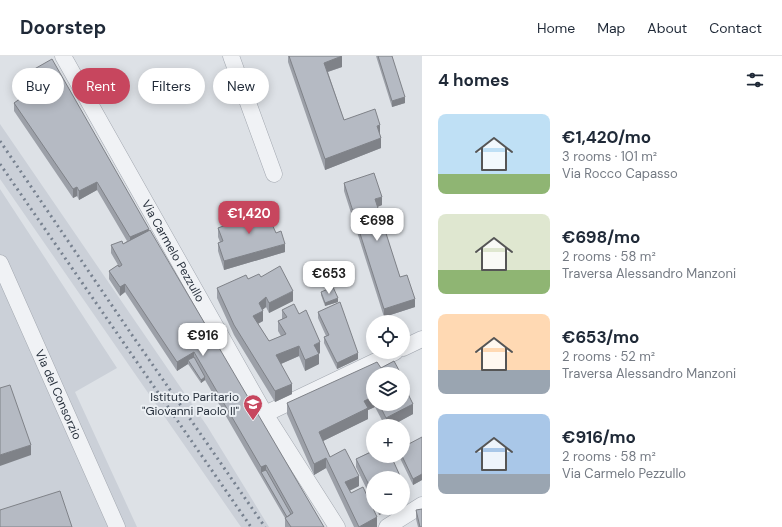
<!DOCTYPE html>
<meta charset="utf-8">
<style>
body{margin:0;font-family:"DM Sans",sans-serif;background:#f2f2f3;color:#1f2937;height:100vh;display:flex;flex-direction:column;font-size:15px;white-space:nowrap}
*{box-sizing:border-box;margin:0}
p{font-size:13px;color:#747a83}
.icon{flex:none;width:22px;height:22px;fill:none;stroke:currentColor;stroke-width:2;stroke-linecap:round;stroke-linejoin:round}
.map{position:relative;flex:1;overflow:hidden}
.side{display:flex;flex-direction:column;background:#fff;width:360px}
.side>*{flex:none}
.hud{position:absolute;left:12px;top:12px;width:350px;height:36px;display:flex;gap:8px}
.controls{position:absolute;left:366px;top:259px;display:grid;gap:8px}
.controls a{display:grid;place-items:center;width:44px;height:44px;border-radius:50%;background:#fff;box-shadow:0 2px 10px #0003;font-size:20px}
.price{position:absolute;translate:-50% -34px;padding:0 9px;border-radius:8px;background:#fff;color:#222;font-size:13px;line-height:26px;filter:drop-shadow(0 1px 2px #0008)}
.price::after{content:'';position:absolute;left:50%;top:24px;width:12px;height:9px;margin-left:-6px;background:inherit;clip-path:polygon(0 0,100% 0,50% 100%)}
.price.current{background:#c7465e;color:#fff}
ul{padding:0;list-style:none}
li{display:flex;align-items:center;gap:12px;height:100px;padding:0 16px}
li span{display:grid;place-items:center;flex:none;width:112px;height:80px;border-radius:8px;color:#555}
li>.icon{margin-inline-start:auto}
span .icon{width:48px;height:48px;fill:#fffc;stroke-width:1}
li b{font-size:17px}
h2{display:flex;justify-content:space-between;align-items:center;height:48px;padding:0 16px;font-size:17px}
.chip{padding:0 14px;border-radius:18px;background:#fff;box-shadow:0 2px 10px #0003;font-size:14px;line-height:36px}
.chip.current{background:#c7465e;color:#fff}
header{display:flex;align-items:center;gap:24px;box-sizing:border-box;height:56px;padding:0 20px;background:#fff;border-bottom:1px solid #e0e1e3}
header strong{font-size:19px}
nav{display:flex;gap:22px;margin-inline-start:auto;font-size:14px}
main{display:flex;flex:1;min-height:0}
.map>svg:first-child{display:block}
.built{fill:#cbd0d8}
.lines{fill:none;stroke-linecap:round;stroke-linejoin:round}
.street-casing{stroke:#a3a8b0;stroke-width:17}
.street{stroke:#f0f2f5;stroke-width:16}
.rail{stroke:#77818f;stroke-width:3;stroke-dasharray:2 4;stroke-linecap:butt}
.wall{fill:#9ca0a8}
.shaded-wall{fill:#7f8288}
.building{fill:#b5bac3;stroke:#7f8288}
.labels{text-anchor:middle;stroke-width:4;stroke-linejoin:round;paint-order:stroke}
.street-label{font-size:12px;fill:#27303c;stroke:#ecf0f4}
.poi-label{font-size:12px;fill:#27303c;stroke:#ecf0f4;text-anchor:end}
</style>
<header>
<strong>Doorstep</strong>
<nav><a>Home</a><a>Map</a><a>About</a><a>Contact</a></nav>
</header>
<main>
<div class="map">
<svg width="422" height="471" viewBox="0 0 422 471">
<rect width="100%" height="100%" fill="#dde1e6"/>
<path class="built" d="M0,68L207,370L269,471H241L0,123Z
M0,133L117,312L75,336L137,471H0Z"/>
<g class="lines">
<g class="street-casing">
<g id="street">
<path id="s1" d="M63,0L265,358L337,471"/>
<path d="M231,0L274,118"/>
<path id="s2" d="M0,207L117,471"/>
<path d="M403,292L422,283"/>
<path d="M265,358L395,296"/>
<path d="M387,471L422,449"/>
</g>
</g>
<use href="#street" class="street"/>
<path class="rail" d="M0,85L132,279L265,471
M0,108L251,471"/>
</g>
<path class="wall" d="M288,0H342V11L328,16L344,64L380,79L381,92L325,114L288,6Z
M376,0H392L405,47L392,51Z
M15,24L149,175L324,471H285V462L205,324L201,327L188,308L177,315L125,236L120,240L109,223V215L118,209L111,197V189L123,188L127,185L97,134L79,144L77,140L73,142L14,55V47L21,42L15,33Z
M344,127L382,149L377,151L400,221L415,251L384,261L344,135Z
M236,162L285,196L224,214L218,195V187L220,186L218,181V172L236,165Z
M261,221L293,245L269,257L266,251L262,254L263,265L258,268L269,285L281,280L278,275V265L282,263V254L320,297L318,298L319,308L305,315L299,300L281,308L292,338L275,346L234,279L217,242V232Z
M321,236L338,246L325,250L321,239Z
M318,256L358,303L337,313L324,287V281L326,280L318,262Z
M373,318V348H403V329L413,358L391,370H385L375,351L368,354V363L323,385L330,401L359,430L349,435L351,437L377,471H354L326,412L314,419L287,358V347Z
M422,381V424L413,429L399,400H403Z
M373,387V446L356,411V403L370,396L368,392V389Z
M376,452H395L379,459Z
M416,454L422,471H418L416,463Z"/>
<path class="shaded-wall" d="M342,0V11L324,17V7Z
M405,41V47L392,51V45Z
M380,69V80L377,70Z
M381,82V92L325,114V103Z
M97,126V134L79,144V135Z
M77,131V140L73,142V133Z
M382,141V149L375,152V143Z
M149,173V182L130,189V181Z
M285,188V196L224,214V205Z
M125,228V236L120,240V231Z
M293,235V245L269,257V247Z
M266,241V251L260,256L263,255V265L253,270V260L259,247Z
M338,242V246L325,250V247Z
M415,243V251L384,261V253Z
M320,286V297L314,300V289Z
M299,290V300L276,310V299Z
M194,296V304H188V308L177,315V306Z
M358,297V303L337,313V307Z
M319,298V308L305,315V304Z
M205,321V324L201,327V324Z
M292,328V338L275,346V335Z
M373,341V348H375V351L368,354V363L319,387V376L364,345Z
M413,348V358L391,370H386V362Z
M31,389V399L0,410V399Z
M326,402V412L314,419V408Z
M266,409V417L261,416V411Z
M422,418V424L413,429V423Z
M359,420V430L345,437V426Z
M408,437V446L403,448V440Z
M379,452H395L379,459Z
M377,461V471H359Z"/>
<path class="building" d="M289,0H342L324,7L344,64L375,53L380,69L377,70L381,82L325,103Z
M378,0H392L405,41L392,45Z
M52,3L149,173L130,181L97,126L79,135L77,131L73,133L14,47L24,40L15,24Z
M374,117L382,141L375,143L400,221L407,219L415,243L384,253L344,127Z
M264,151L276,177L281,175L285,188L224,205L218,187L223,185L218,172L237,165L236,162Z
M150,174L324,471H291L285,462L293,457L266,409L261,411L194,296L177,306L125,228L120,231L109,215L118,209L119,211L122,209L111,189L122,185L123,188Z
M280,210L293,235L269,247L266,241L259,247L263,255L253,260L269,285L286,278L278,265L287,261L282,254L294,248L299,258L306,254L320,286L314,289L319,298L305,304L299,290L276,299L292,328L275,335L234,269L217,232L246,219L248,223L259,218L261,221Z
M333,231L338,242L325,247L321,236Z
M340,246L358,297L337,307L324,281L329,279L318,256Z
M194,301L205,321L201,324L188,304Z
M394,305L401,318H373V341L364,345L368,352L319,376L330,401L345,393L359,420L345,426L351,437L363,431L377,461L359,471L326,402L314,408L287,347L377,306L381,312Z
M403,328L413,348L386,362L379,348H403Z
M10,329L31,389L0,399V332Z
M422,381V418L413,423L402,400H403V391Z
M373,387V393L371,394L368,389Z
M373,395V400H391L401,422H373V437L356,403Z
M266,414L291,458L287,461L261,416Z
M403,426L408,437L403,440Z
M60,435L72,471H0V454Z
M422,453V471H420L416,454Z"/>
<defs>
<g id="school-pin" transform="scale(1)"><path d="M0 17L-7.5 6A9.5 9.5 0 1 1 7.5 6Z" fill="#c7465e" stroke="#ecf0f4"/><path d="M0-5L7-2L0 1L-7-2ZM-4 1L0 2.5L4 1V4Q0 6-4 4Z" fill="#fff"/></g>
</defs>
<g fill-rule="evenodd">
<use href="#school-pin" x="253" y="348"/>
</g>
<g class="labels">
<g class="street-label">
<text dy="4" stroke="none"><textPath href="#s1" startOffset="224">Via Carmelo Pezzullo</textPath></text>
<text dy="4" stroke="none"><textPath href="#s2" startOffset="144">Via del Consorzio</textPath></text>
</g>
<g class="poi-label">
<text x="239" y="345">Istituto Paritario<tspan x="239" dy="14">"Giovanni Paolo II"</tspan></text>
</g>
</g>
</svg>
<div class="controls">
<a><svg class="icon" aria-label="locate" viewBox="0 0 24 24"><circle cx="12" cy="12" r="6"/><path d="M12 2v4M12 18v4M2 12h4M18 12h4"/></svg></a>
<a><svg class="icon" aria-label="layers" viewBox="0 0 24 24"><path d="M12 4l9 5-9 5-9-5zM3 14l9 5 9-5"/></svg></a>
<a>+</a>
<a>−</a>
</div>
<b class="price current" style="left:249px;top:179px">€1,420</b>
<b class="price" style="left:377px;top:186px">€698</b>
<b class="price" style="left:329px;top:239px">€653</b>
<b class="price" style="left:203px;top:301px">€916</b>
<div class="hud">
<a class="chip">Buy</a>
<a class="chip current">Rent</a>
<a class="chip">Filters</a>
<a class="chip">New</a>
</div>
</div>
<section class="side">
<h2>4 homes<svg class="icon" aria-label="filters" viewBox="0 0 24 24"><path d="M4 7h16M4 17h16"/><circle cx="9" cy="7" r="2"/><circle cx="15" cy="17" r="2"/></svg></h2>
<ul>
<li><span style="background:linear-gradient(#bfe0f5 75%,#8fb573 0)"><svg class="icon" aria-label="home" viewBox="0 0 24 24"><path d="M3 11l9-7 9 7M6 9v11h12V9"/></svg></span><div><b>€1,420/mo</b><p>3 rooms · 101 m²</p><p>Via Rocco Capasso</p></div></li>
<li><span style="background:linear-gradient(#dfe7d0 70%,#8fb573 0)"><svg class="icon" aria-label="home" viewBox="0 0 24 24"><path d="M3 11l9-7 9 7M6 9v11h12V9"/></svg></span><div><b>€698/mo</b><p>2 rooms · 58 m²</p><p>Traversa Alessandro Manzoni</p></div></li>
<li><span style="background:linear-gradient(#ffd9b3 70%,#9aa5b1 0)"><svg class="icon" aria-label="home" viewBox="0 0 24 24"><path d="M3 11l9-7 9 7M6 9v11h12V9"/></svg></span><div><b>€653/mo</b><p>2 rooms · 52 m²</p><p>Traversa Alessandro Manzoni</p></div></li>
<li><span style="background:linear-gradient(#a9c7e8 75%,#9aa5b1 0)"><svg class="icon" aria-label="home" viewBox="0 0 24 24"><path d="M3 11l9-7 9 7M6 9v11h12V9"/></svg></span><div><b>€916/mo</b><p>2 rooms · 58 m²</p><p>Via Carmelo Pezzullo</p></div></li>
</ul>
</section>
</main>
